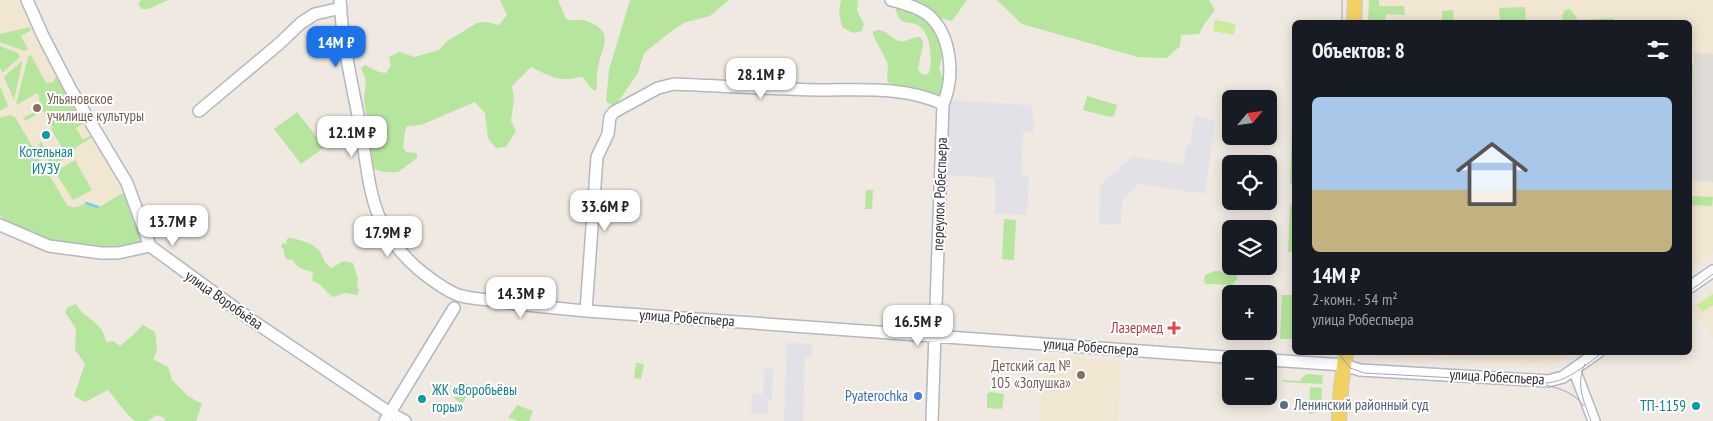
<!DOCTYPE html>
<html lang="ru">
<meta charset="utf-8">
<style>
body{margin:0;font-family:"PT Sans Narrow",sans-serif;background:#20242c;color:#f1f3f6;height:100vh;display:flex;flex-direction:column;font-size:19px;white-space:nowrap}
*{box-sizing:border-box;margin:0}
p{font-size:16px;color:#9ea1a6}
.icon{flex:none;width:28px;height:28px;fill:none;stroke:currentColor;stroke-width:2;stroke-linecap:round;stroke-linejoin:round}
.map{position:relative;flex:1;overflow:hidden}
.side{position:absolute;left:1292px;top:20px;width:400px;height:335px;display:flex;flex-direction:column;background:#171b24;border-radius:8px;box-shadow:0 2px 12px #0003}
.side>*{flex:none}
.needle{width:32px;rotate:61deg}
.buttons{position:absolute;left:1222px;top:90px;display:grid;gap:10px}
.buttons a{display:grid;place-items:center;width:55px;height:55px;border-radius:8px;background:#171b24;box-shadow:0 2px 12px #0003;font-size:25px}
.price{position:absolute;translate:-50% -42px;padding:0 11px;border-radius:10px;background:#fff;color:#222;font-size:16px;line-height:32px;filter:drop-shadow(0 1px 2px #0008)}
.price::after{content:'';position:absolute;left:50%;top:30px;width:15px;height:11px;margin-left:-8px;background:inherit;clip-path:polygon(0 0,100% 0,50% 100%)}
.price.active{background:#1a73e8;color:#fff}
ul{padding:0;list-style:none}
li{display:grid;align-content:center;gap:10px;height:265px;padding:0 20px}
li span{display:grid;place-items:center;height:155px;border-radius:8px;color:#555}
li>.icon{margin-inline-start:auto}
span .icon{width:90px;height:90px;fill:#fffc;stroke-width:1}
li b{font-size:21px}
h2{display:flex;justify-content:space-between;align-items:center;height:60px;padding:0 20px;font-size:21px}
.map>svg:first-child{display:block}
.industrial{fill:#e3e1e8}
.education{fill:#f0e6d1}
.green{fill:#b6e59e}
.pitch{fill:#c9ec9a}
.plaza{fill:#dfdcd8}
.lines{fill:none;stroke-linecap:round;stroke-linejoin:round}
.stream{stroke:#75cff0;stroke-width:2.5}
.minor-casing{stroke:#b4b7c1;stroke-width:14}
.major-casing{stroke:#c9c9c9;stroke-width:16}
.minor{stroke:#fff;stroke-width:11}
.major{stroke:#f2d163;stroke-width:14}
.tram{stroke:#a3a6b8;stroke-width:1}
.education-dot{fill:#8d6e63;stroke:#fff;stroke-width:2}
.culture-dot{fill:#0f9aa8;stroke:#fff;stroke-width:2}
.health-dot{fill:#e0444e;stroke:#fff;stroke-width:2}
.shop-dot{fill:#3f7fe0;stroke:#fff;stroke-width:2}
.service-dot{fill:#5c6f8a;stroke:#fff;stroke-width:2}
.labels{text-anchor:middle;stroke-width:4;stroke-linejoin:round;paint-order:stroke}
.education-label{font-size:15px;fill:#785e54;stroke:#fff;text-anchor:start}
.culture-label{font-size:15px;fill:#0d838f;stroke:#fff}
.street-label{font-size:15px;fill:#2e2e2e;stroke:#fff}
.health-label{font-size:15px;fill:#be3a42;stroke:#fff;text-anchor:end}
.shop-label{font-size:15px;fill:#366cbe;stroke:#fff;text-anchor:end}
.service-label{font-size:15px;fill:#4e5e75;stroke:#fff;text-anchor:start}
</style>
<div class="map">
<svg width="1713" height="421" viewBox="0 0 1713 421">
<rect width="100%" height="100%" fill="#efe9e1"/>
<path class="industrial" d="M949,100L1031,105L1034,123L1033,133L1023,132L1021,175L1029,176L1027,215L995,214V178L944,175Z
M1195,116L1215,121L1205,194L1138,184L1122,200L1121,224L1099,225L1100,186L1132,156L1183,165L1187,145H1190Z
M787,342L812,344L811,358H805L803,421H784Z
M764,369H773L772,400L768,401L767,414L751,413L752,393L763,394Z"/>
<path class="education" d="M0,0H21L32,30L56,74L55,77L57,78L119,181L128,200L140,236L6,219L0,216Z
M1369,0H1713V253L1690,269V22H1368Z
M1713,292V338L1691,307Z
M1368,353H1572L1558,362L1550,365L1370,355Z
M1042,356L1121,360L1118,421H1040Z"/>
<path class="green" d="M141,0H168L148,9H142L138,4Z
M500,0H558L566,19C574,22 581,18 589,22C616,33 601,47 598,68C596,74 597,81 597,88L595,91C588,88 587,79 581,77C577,77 573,79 569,79C554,80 544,73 531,67L512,86L514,98L511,121L516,131L506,147L496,148L488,138L485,113L475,102L421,125L407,126L405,131L403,148L406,152L417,153V158L398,172H384L374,169L364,100L366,80L361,68L365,65L379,72L386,73L391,66L389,57L399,52L415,57L439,50L447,41L477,23L486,22L499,25L507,15Z
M630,0H729L710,16L686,22L673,30L644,53L638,73L615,106L606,102L609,70Z
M841,0H858L857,11L864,24L862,31L853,33L842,27L839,11Z
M908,0H967L952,21L939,18Z
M997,0H1209L1215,10L1205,23L1199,34L1181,35L1180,46L1167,58L1138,57L1022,24Z
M1369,0H1379V6H1404L1405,15L1386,14L1385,22H1368Z
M896,7L923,15L940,39L943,53L939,69L945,83L940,96L937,97L891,85L887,81L888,66L887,62L873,35V32C884,25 889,38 899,41C906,43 912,36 920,37L923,42V45L918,68L920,73L925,75L929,73C933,61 931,30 917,25C912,22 906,23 901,21L896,12Z
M1525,7L1526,22H1500L1499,8Z
M1570,9L1578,20L1613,18L1616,22H1563L1562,16L1565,10Z
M1453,10L1454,22H1442V11Z
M30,27L31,30L21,36L28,49L24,51L0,42V34Z
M0,46L18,53L20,57L2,73L0,67Z
M31,55L46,83L53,82L55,78H57L84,123L76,128L83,140L92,135L93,137L76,147L72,155L54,165L50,164L38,144L41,142L52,160L65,153L51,129L53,128L43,111L25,121L23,118L43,107L39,100V95L34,93L33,96L16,105L28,57Z
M22,61V63L14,100L4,77Z
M1690,64H1693L1691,118H1690Z
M0,86L8,106L0,111Z
M1087,96L1117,105L1114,116L1110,117L1083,110Z
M297,112L325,147L301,164L274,129Z
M10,115L15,117L67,205C74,210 79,206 86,203L98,208L121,194H126L142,237L140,242L132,246L103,249L42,239L1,220L3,218L0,216V118Z
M1292,128L1295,129V252H1288L1290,205H1293V184H1290Z
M75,160L92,190L73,200L55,172Z
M866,190H873L872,209H865Z
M1690,196L1713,197L1712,206L1690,205Z
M1004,219L1016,220L1014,260L1002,259Z
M288,238C296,238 314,244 319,250C325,258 321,260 331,268L344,261L353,263L358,279L357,286L359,290L357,295L345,293L333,297C325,292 322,283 312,281L313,272C304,269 297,269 293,260L286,259L284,255V250L281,246L283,243L287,244L286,241Z
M1214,271L1237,272V279L1232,285L1206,284L1204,281L1205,275Z
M1282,295H1295V339H1280Z
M76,304C87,323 102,319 106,342L113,341L120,346L132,336L143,325L155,332L157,351L153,359L168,367L172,380L188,396L202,404L196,421H164L165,418L157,415L148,421H135L128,415L108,390L85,402L74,396L85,364L75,350L76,329L65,312L68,307Z
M636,363L644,364L641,379L634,378Z
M1306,374L1323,375L1322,384L1283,382V380L1299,381Z
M463,382L472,387L462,404L454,398Z
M1310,387L1322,388L1321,411L1310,414H1309Z
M990,392L1004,394L1002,409L987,408V394Z
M517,405L533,411L529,421H519L508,418Z"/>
<path class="pitch" d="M1215,20L1236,24L1234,35L1213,31Z
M1713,294V305L1703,312L1697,305Z"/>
<path class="plaza" d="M1694,53L1713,54V182L1690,181Z"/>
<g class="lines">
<path class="stream" d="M86,203L98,207"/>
<g class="minor-casing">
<path id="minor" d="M27,0L43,36L70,88L127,183L150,246L253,321L390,413L405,421
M340,0C342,40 351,80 359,120C371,181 366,223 417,268C429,278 443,289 458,295C467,298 478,299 488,300C520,305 553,308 586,311L1252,359
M891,0C903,3 917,7 927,14C952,34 955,77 943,104L932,421
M199,111L280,43L301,23L315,14L341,8
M0,225L49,246L101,253H118L150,246
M1690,287L1713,271
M586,311L597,157L608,134L610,117L614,112L658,88L674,84C722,86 771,89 819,90C861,90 904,86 943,104
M1269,360L1344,365L1360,370L1548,381L1563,377L1598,352
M1574,369L1594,421
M385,421L454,308"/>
</g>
<g class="major-casing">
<path id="major" d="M1354,22L1355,0
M1339,421L1341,387L1346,352"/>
</g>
<use href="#minor" class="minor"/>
<use href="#major" class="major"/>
<path class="tram" d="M1342,22V0
M1690,291L1713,274
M1338,352L1350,368L1364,373L1547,383C1568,381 1586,365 1603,352
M1585,364C1575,385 1584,401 1591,421
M1546,385C1561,389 1575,393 1584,406"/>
</g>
<g class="education-dot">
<circle cx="37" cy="108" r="5"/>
<circle cx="1081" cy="375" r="5"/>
</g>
<g class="culture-dot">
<circle cx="46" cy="135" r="5"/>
<circle cx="422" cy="399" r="5"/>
<circle cx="1696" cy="406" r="5"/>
</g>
<path class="health-dot" d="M1171.5 320.5h5v5h5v5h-5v5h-5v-5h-5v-5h5z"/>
<circle class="shop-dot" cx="918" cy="396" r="5"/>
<circle class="service-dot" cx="1284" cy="405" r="5"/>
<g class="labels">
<g class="education-label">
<text x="47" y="104">Ульяновское<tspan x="47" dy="17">училище культуры</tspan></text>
<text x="1071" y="371" text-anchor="end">Детский сад №<tspan x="1071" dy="17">105 «Золушка»</tspan></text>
</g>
<g class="culture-label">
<text x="46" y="157">Котельная<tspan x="46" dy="17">ИУЗУ</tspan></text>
<text x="432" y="395" text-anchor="start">ЖК «Воробьёвы<tspan x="432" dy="17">горы»</tspan></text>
<text x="1686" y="411" text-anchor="end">ТП-1159</text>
</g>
<g class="street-label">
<text transform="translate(940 194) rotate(-88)" y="5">переулок Робеспьера</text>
<text transform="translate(224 300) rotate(35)" y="5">улица Воробьёва</text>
<text transform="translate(687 318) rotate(4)" y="5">улица Робеспьера</text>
<text transform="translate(1091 347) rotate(4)" y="5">улица Робеспьера</text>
<text transform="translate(1497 377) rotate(3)" y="5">улица Робеспьера</text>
</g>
<g class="health-label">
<text x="1163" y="333">Лазермед</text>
</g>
<g class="shop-label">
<text x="908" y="401">Pyaterochka</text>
</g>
<g class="service-label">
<text x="1294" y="410">Ленинский районный суд</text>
</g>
</g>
</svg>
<div class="buttons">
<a><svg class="needle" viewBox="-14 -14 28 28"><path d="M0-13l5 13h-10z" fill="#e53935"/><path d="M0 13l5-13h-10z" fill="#9ea1a6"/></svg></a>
<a><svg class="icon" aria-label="locate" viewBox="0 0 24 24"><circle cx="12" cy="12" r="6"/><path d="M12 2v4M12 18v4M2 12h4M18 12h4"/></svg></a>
<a><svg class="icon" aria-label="layers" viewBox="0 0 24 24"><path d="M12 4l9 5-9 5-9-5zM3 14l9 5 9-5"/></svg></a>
<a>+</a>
<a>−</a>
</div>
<b class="price active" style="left:336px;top:68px">14M ₽</b>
<b class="price" style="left:761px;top:100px">28.1M ₽</b>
<b class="price" style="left:352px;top:158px">12.1M ₽</b>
<b class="price" style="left:605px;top:232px">33.6M ₽</b>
<b class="price" style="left:173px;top:247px">13.7M ₽</b>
<b class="price" style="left:388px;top:258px">17.9M ₽</b>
<b class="price" style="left:521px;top:319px">14.3M ₽</b>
<b class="price" style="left:918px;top:347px">16.5M ₽</b>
<section class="side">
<h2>Объектов: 8<svg class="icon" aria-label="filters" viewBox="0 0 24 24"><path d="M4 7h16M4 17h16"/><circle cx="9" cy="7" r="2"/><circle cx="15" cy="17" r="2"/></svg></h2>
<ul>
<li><span style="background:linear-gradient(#a9c7e8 60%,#c2b280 0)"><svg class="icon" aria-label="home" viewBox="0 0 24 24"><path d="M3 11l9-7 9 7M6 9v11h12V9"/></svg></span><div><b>14M ₽</b><p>2-комн. · 54 m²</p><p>улица Робеспьера</p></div></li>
</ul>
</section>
</div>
